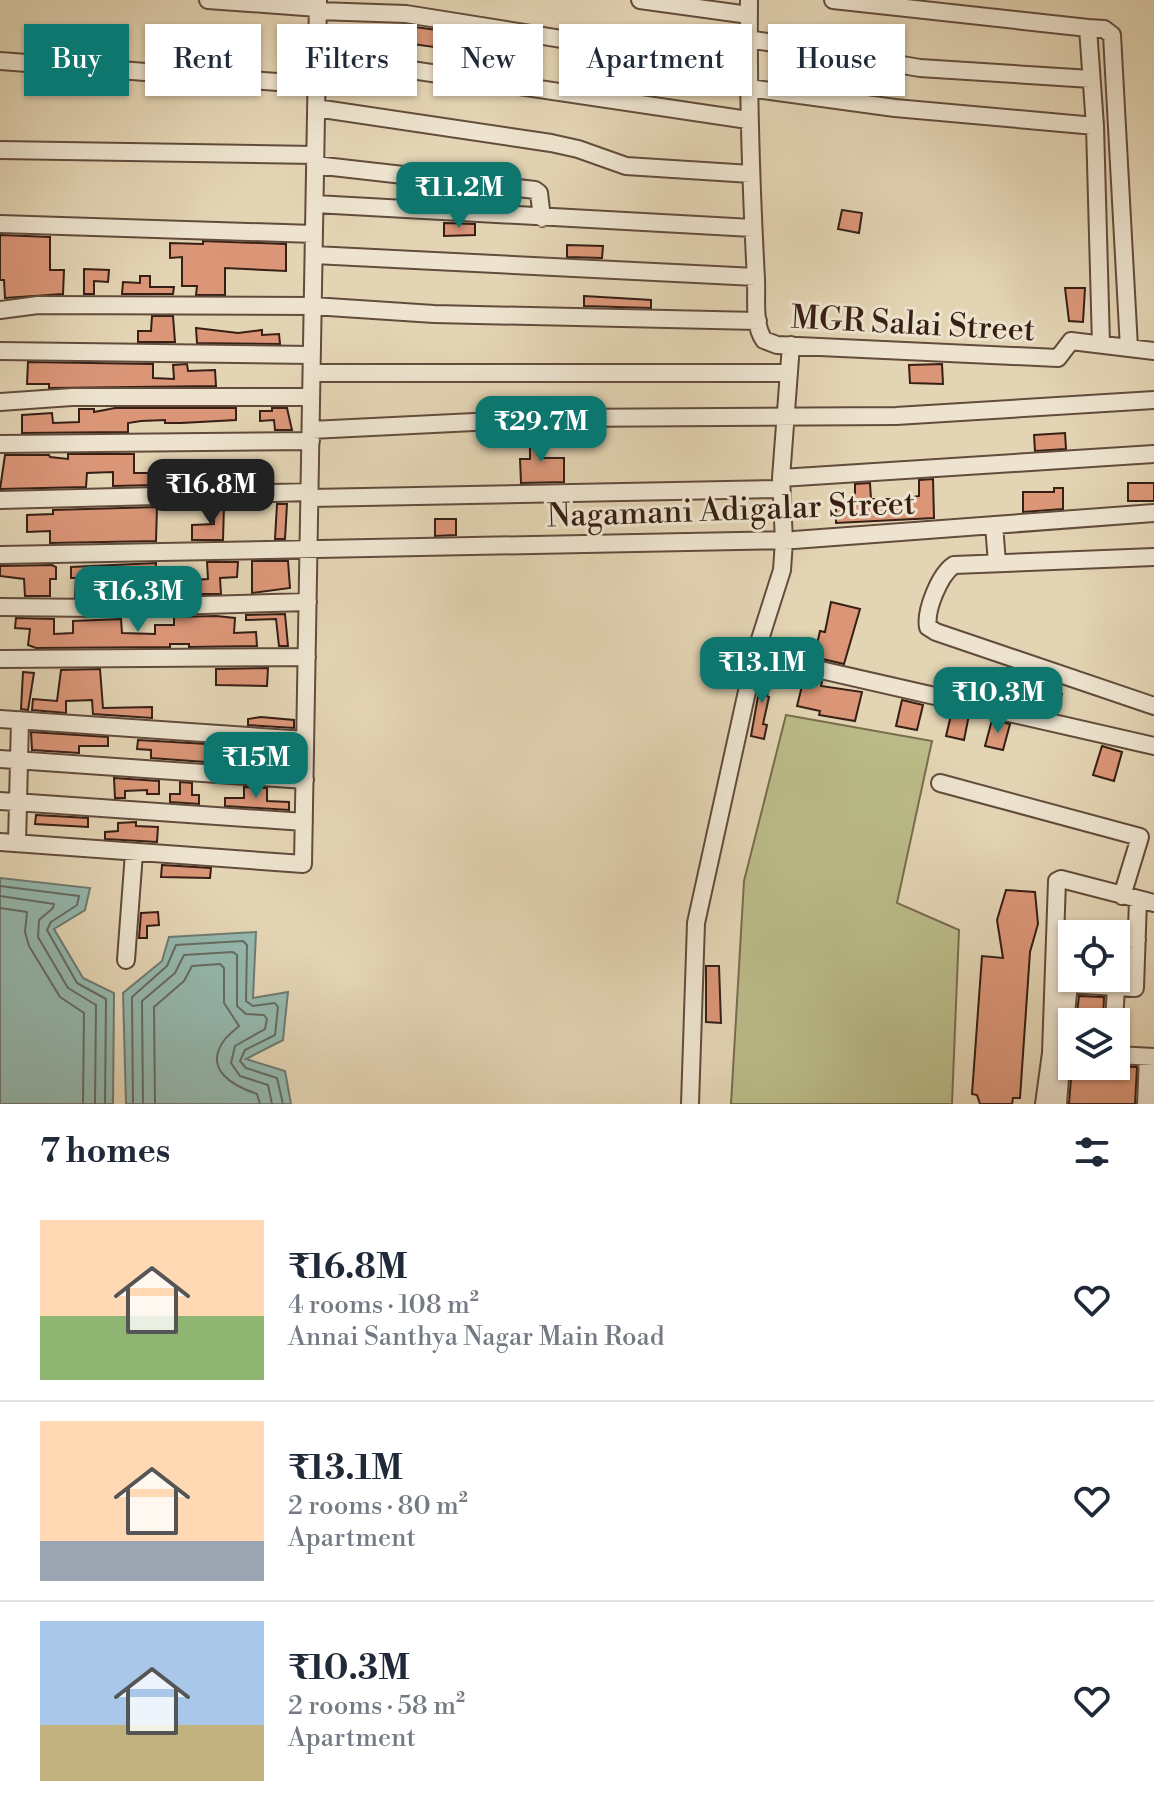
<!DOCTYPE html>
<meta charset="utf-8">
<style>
body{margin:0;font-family:"Libre Bodoni",serif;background:#f2f2f3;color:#1f2937;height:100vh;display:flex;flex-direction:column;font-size:30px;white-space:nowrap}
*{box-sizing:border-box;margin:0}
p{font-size:26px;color:#747a83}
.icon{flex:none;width:44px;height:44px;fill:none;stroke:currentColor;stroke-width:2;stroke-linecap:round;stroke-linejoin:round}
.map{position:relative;height:1104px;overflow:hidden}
.side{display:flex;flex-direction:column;background:#fff;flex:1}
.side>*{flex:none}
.top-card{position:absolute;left:24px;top:24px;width:1106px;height:72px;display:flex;gap:16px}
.buttons{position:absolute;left:1058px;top:920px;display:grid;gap:16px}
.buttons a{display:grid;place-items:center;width:72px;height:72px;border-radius:0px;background:#fff;box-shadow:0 2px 6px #0004;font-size:40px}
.price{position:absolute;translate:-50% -68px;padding:0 18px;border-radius:16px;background:#0f766e;color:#fff;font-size:26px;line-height:52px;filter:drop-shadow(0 2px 4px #0008)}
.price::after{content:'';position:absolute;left:50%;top:48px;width:24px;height:18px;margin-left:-12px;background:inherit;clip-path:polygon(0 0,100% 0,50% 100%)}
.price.current{background:#222;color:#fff}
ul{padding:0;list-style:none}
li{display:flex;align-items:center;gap:24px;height:200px;padding:0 40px}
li+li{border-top:2px solid #e0e1e3}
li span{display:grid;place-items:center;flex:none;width:224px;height:160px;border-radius:0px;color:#555}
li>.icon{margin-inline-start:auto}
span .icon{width:96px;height:96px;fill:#fffc;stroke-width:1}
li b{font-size:34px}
h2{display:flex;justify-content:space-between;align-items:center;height:96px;padding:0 40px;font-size:34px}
.pill{padding:0 28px;border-radius:0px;background:#fff;box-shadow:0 2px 6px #0004;font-size:28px;line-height:72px}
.pill.current{background:#0f766e;color:#fff}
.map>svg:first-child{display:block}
.green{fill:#babb88;stroke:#786d4e;stroke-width:2}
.water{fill:#95b8ae;stroke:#6f7b71;stroke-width:2}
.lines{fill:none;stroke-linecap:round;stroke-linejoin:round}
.shore{stroke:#666c62;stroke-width:2}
.building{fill:#db9678;stroke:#371f15;stroke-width:2}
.minor-casing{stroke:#624c3c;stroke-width:20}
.minor{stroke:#ede3ce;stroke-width:16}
.labels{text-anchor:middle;stroke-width:6;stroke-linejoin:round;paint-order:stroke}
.street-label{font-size:32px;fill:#371f15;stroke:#ede3ce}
</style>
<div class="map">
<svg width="1154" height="1104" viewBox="0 0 1154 1104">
<rect width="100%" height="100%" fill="#e3d4b3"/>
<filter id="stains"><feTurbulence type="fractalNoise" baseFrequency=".0025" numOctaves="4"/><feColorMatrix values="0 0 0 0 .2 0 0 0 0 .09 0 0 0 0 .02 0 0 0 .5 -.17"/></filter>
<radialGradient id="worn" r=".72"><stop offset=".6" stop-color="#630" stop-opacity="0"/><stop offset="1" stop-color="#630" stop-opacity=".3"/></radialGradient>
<path class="green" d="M786,715L932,741L897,903L959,930L952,1104H731L744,881Z"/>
<path class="water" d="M0,878L90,888L85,910L54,929L83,978L114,993L113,1104H0Z
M256,932L253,998L288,992L283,1040L246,1059L285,1071L291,1104H126L123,993L162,961L169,937Z"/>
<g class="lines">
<path class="shore" d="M0,886L79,896L77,905L51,922L47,930L77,983L106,999L105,1104
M0,896L54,904L53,908L39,920L38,937L68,988L96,1005L95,1104
M0,908L27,912L25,932L29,946L60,997L84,1013L83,1104
M133,1104L132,997L167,966L176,945L243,941L247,945L246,1001L253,1006L275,1003L278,1007L275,1035L245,1050L240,1061L246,1068L277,1078L283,1104
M143,1104L142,1001L175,973L184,955L233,952L237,955V1006L246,1014L264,1015L267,1019L265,1029L235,1046L231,1063L240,1076L268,1085L272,1104
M155,1104L154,1007L184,981L192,966L220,964L224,968V1003L239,1026C235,1030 229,1034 225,1039C202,1069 233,1086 257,1094L260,1104"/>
</g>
<path class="building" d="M415,27L444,31L441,48L412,44Z
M789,70L823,71V87L789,82Z
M870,71L881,73V81L872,80V91L849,90V80H870Z
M842,210L862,213L859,233L838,229Z
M444,223L475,224V235L444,236Z
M0,235L50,237V270H64L63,294L5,298L4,280H0Z
M203,241L286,244V271L225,268V295H196L197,286H182V257L170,258V243L203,244Z
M567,245L603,246L602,258L567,257Z
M84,269L109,270L108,282L94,281V294H84Z
M140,276H150V287H174L173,294H122L123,282L140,283Z
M1065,288H1085L1083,322L1069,321Z
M584,296L651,300V308L584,306Z
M152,316H173L175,342H138V331H151Z
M196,328L238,333L262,330V335L279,334L280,344L197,343Z
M28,362L153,364V378L174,379L173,365L187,364L188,371L215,370L216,386L49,388V384H27Z
M942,364L943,384L910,383L909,365Z
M115,408H236V420L181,423H165V420L141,421L128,423V432L22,433V415L52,413L53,423L79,422V409H94V412Z
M272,408H287L292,430H275L274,420L260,421V411H272Z
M530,430H541V458H564V482L521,483L520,459H530Z
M1065,433L1066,449L1035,451L1034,435Z
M68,454H134V473H158V485L113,486V472L87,473L86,487L0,489L5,455H49L50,457L68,459Z
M933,479L934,518L836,523V500L855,501V484L870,483L871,499H902L919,496V480Z
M1128,483H1154V501H1128Z
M1054,488H1063V509L1023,512V492H1054Z
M277,504H287L285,539H275Z
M214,505H224L223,540H192V525L214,524Z
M157,507L156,541L50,543V531L27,532V515L53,514V510Z
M435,519H456V535L435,536Z
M252,561H288L290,588L252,593Z
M207,562H238L237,577L220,578L221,594H191L192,580L208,579Z
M156,563L155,580L171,579V595L141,593V578H119L120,596L100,597V590L90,597H75L76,578H71V567Z
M52,565L56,567V579H50V596H25L24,579L0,576V566Z
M831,602L860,609L844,664L814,657L820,631L825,632Z
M285,614L288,646H279L276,619L246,620V615Z
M216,616L235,618L234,633L256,632L257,646L189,647V644H170V647L36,648L28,645L30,629L15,628L16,618L54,619V634L73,633V621L121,619L122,633L155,634V625H174V617Z
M268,668L267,686L216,685V669Z
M763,668L773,670L767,696L769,697L763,724L767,725L764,739L751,736Z
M100,669L103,708L152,707V718L93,714L92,700L66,701V713L32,710L33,699L57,701L61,670Z
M23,672L34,673L28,710L21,709Z
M804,678L822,682L821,686L862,692L855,721L819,715L820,711L797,706Z
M1044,689L1062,694L1057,713L1038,708Z
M902,700L923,705L917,730L896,726Z
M952,711L969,715L964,740L946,736Z
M261,717L294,720V728L248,725V719Z
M992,720L1010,724L1003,750L985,746Z
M31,732L108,737V746H79V753L32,750Z
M138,740L224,745V753L245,756L267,755L266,748L293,750L288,753V768L151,758V750L137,749Z
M1102,746L1122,752L1114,781L1093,775Z
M114,778L159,781V794H147V790L125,791V798H115Z
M180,782L192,783V795H199V804L170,802V794H180Z
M244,787L267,788V801L289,802V810L225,806V798H244Z
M36,815L88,818V827L35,824Z
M136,822V826L158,827L157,842L105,839V832L118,831V823Z
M162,865L211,868L210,878L161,877Z
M1006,890L1035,892L1038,924L1030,952L1020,1098H1013L1012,1104H980L977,1095L972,1094L982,956L1003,958L997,920Z
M158,912L159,925L147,926V938H139L141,913Z
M706,966H719L721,1023L706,1022Z
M1079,996L1104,997L1103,1022H1076Z
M1072,1066L1137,1067L1135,1104H1069Z"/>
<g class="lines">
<g class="minor-casing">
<path id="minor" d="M208,0L318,8
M640,0L749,15
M749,0C748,94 751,186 756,279C757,297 753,325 764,340L777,345L1058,358L1071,341L1154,351
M833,0L1088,28L1095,126L1101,344
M318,11L406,14L748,69
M1088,28L1104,29L1112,35L1129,348
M749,39L920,68L1091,79
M317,56L748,120
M0,61L317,85
M748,88L895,108L1095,126
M316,108L551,143L578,149L626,166L751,174
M0,150L315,155
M315,165L535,190L539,193L542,218
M315,204L752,228
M0,224L314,234
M314,255L756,277
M0,310L38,305L313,306L434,314L758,321
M0,351L312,355
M312,373H787
M0,402L72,397H311
M311,430L557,418L896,416L1154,400
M0,444L311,441
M781,478L1154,454
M310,498L781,489
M0,500L310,492
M994,525L997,563
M0,555L794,540L1154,513
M1154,557L954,565C940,574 925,610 928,627L936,632L1154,706
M0,607L98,608L308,602
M755,655L1154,746
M0,659L307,657
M0,719L305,740
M0,759L305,780
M940,783L1140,837L1122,896
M0,801L304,822
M0,842L303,864L318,0
M17,843L20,720
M1072,936L1069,984L1116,987
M1116,938L1137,940
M126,960L134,853
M1114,1022L1116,987L1135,988L1138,900
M1062,1053L1069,984
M1116,1055L1154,1057
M690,1104L696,923L755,655L782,570L784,541L781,478L791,345
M1044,1104L1051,1053L1057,881L1061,879L1154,903
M1058,1104L1062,1053H1070
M1146,1104L1148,1057"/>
</g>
<use href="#minor" class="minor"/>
</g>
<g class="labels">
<g class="street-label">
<text transform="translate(913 323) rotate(3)" y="11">MGR Salai Street</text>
<text transform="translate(731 509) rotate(-2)" y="11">Nagamani Adigalar Street</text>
</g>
</g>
<rect width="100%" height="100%" filter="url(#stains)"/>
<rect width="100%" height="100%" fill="url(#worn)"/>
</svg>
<div class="buttons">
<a><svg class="icon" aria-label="locate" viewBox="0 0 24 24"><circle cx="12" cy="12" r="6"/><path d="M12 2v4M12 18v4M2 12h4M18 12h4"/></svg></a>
<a><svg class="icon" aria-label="layers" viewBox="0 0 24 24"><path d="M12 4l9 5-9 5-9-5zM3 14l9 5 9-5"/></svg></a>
</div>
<b class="price" style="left:459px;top:230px">₹11.2M</b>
<b class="price" style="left:541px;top:464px">₹29.7M</b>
<b class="price current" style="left:211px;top:527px">₹16.8M</b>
<b class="price" style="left:138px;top:634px">₹16.3M</b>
<b class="price" style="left:762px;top:705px">₹13.1M</b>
<b class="price" style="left:998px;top:735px">₹10.3M</b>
<b class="price" style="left:256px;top:800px">₹15M</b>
<div class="top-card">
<a class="pill current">Buy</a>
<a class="pill">Rent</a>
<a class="pill">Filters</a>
<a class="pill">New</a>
<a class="pill">Apartment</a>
<a class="pill">House</a>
</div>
</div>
<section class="side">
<h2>7 homes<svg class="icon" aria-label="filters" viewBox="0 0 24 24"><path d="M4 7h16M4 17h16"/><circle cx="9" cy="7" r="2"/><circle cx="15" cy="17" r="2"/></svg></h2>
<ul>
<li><span style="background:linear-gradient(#ffd9b3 60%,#8fb573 0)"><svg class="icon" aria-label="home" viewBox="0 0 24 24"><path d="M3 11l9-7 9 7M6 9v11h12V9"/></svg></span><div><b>₹16.8M</b><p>4 rooms · 108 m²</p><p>Annai Santhya Nagar Main Road</p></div><svg class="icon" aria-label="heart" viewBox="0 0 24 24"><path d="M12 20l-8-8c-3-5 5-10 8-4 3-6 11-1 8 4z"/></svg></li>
<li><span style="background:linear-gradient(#ffd9b3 75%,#9aa5b1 0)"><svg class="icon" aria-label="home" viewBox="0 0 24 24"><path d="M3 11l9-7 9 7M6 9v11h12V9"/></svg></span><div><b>₹13.1M</b><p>2 rooms · 80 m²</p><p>Apartment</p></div><svg class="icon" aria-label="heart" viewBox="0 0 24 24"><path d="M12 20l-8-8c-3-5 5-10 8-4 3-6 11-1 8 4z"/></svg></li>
<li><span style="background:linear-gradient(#a9c7e8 65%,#c2b280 0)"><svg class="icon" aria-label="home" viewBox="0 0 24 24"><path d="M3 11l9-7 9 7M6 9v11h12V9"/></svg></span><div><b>₹10.3M</b><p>2 rooms · 58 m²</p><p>Apartment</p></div><svg class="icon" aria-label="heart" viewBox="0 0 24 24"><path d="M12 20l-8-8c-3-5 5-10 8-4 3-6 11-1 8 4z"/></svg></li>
</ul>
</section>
